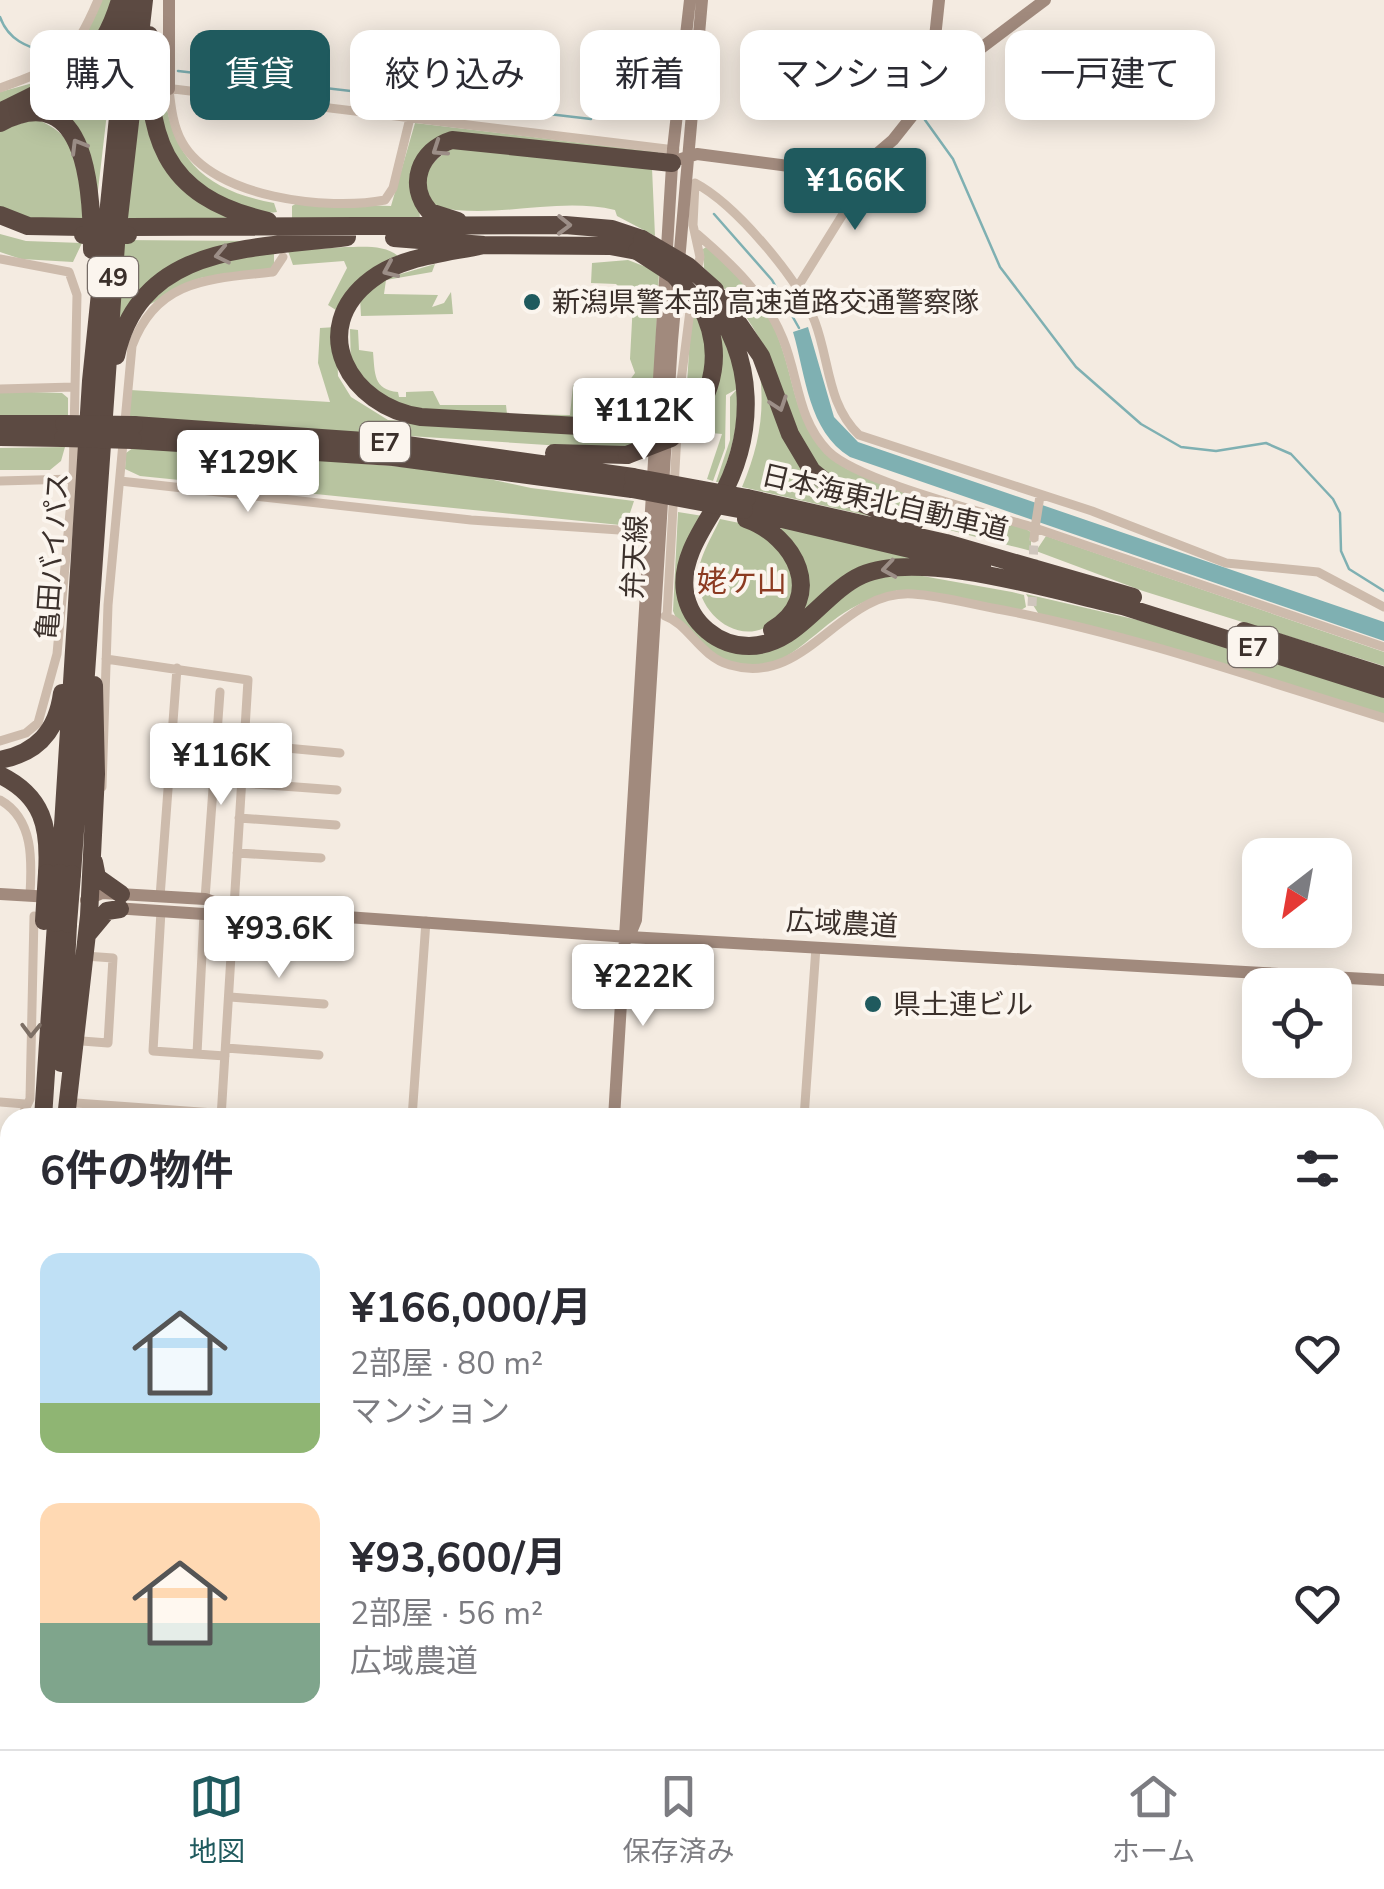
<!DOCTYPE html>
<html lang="ja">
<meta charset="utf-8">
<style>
body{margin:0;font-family:"Nunito Sans","Noto Sans JP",sans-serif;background:#f7f7f7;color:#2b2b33;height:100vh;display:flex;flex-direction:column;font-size:38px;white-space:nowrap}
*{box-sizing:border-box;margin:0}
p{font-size:32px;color:#7c7c81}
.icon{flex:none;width:55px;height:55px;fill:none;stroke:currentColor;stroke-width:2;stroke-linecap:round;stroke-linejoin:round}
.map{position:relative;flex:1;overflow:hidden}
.side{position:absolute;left:0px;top:1108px;width:1385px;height:642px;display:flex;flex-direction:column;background:#fff;border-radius:30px 30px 0 0;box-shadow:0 5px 25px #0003}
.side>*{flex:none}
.guide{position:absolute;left:30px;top:30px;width:1325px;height:90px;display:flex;gap:20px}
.needle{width:65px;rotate:211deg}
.buttons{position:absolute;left:1242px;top:838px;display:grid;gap:20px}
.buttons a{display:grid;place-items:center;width:110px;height:110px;border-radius:20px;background:#fff;box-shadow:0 5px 25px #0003;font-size:50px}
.price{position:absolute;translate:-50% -85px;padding:0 22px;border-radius:10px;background:#fff;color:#222;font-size:32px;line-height:65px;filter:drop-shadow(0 2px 5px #0008)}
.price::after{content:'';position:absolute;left:50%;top:60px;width:30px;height:22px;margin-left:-15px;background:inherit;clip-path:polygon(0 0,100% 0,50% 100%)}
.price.current{background:#1f5a5e;color:#fff}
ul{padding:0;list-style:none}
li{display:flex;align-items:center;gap:30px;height:250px;padding:0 40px}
li span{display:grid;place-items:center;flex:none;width:280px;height:200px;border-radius:20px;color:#555}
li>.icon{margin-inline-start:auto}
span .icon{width:120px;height:120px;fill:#fffc;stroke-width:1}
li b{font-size:42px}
h2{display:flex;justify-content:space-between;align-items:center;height:120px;padding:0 40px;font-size:42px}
.tag{padding:0 35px;border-radius:20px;background:#fff;box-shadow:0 5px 25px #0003;font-size:35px;line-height:90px}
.tag.current{background:#1f5a5e;color:#fff}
.tabs{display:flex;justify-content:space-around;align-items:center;height:140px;border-top:2px solid #e1e1e2;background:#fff;font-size:28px;color:#7c7c81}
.tabs a{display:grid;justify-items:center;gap:5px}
.tabs .current{color:#1f5a5e}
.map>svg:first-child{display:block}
.green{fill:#b8c4a0}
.water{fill:#7fb0b2}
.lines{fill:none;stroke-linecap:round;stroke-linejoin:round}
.stream{stroke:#7fb0b2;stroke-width:2.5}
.street-tunnel{stroke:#cfc6bd;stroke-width:9;stroke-dasharray:9 4.5;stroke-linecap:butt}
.street{stroke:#cdbbac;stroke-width:9}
.secondary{stroke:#a18a7d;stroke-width:12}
.highway{stroke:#5c4a42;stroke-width:18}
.highway-bridge{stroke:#5c4a42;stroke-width:18}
.oneway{stroke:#9c8e87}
.oneway2{stroke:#7d6f65}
.poi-dot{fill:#1f5a5e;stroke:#fbf5ee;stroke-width:4}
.labels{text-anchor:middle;stroke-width:8;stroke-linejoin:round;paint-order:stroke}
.shield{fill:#fbf5ee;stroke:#756b66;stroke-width:2.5}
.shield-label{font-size:25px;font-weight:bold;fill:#3b302b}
.poi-label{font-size:28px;fill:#3b302b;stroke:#fbf5ee;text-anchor:start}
.street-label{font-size:28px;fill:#3b302b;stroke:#fbf5ee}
.neighbourhood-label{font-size:30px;fill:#8c3b22;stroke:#fbf5ee}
</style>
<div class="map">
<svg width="1384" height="1749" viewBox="0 0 1384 1749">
<rect width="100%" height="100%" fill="#f4ebe1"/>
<path class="green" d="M101,0H113C90,73 63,74 0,104V92L55,77L59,66L82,45Z
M141,61L158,156L238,221L123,220Z
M75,80L110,87L97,199L78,135L16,111Z
M156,98H165C175,163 209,191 274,203L277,212C248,217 186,188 173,161C164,143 161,118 156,98Z
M35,119C82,135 82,176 85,219H31L0,207V130Z
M415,123L658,152L657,157L462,133L416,160L420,220L292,218V206L297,203L391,206Z
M456,146L652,168L655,236L617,216L615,210C555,196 493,221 433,206C415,177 431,160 456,146Z
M0,234L26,241L82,243L73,262L21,259L0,252Z
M121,240L268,241L202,255L115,333Z
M708,246C734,271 760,297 775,330C799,385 790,432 847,469L1024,528L1031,532V551C961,532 835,510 799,442C790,424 786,402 779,383C763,337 739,301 704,268L703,249Z
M345,247C363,247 387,244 400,258L339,312L328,305L347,268L344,261L293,265L288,251Z
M274,253V268L200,278L143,308L144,303L204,263Z
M628,260L659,272L653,403L624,424L611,422C614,411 628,404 638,403L640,390H628L626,385L635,373L630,359L633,302L616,284L591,283L592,263Z
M435,264L432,272L386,280L384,294L438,295L432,307L444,303L451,292L453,314L361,316L360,298L380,280Z
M692,302C711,354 713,368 685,417Z
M709,306C747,369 745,416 720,482H716L730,440V397L737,389L726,395L725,448L713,481L707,479L722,434L689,431L716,390Z
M336,327L338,376L351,397L388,420L636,435V446L578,447L128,418L130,390L330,402L318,363L320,328Z
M350,329L358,330L359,350L373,352C375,373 373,390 398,392L399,397H406V392L433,391L440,405H506L507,414L570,415L573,385L583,387L580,413L592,414L596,409L606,413L610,422L443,414L392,405L351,366Z
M760,374L788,442L878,518L742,487C758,449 765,415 760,374Z
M0,391L62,393L68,398V416H0Z
M137,445L452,471L531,488L634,501L628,519L620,525L140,476L125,469L126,453Z
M65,447L61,461L50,470H0V448Z
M678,512L703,516L678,580L730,651L827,608L866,581L900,572L1012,592L1024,595L1026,607L1021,610L898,590C885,596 868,599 856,606C809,628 764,708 702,646C691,635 678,625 673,611Z
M720,519L749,525L790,557L795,595C788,604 780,619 770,625C736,646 698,612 698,578C698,558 712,537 720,519Z
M781,525L935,561L889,562L800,616C807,581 810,556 781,531Z
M1046,536L1384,652V666L1143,591L1036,551Z
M1026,594L1142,621L1384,696V716L1040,616Z"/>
<path class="water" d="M808,327L834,417L858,442L1384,622V641L850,457C808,431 806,376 793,332Z"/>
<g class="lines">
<path class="stream" d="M0,17C9,42 29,47 53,55
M178,71L591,119
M925,120L953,159L1000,267L1076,367L1141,424L1181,447L1216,451L1266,443L1291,454L1333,499L1340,513L1341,551L1349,569L1384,591
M714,214L772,280L799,328
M83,1111L192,1118
M3,1482L10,1374
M0,1538L3,1495"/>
<path class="street-tunnel" d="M1033,568L1034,538
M1032,606L1033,584"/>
<path class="street" d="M87,78L108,81
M157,87L675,150
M0,88C59,67 73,59 98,0
M169,89C171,107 173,126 182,142C213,198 328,211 385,200L393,188L410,118
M697,234C732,264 766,296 783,339C799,378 797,419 828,451C859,482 988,513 1035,528L1034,538
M0,259L69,272L77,295L73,479L57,654L38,723L26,733L0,741
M696,275L700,257L693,225L695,183C735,204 799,279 815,322C830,362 827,404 859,435L1092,511L1226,563L1318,572L1384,607
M770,309L797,288L858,190L865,164
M0,389L74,387
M0,481L73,479
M120,481L471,520L649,532
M1040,496L1035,528L1384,647
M665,616C689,624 699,656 730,665C807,688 840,589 913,594C943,596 974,605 1003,610C1133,635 1258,679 1384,718
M667,616L679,397L692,295
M106,659L248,680L221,1118
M244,744L340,753
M242,783L337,790
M102,787L108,605L132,346C157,278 211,279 273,272L283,257
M0,800C34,819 32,861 30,895
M239,818L336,825
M237,853L321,858
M160,897L177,668
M205,899L220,692
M161,911L153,1051L225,1056
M230,997L324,1004
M82,1041L108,1043L113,958L85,956
M226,1048L319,1055
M197,1054L204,914
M0,1102L25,1104
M76,1103L285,1118
M21,1118L30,1099L34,916
M412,1118L426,921
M804,1118L816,947
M0,1145L10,1146
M0,1167L10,1168
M0,1217H10
M0,1262L10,1263
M0,1437L10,1270
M0,1641L10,1470
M735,1740L743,1749
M1068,1740V1749
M33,1749L34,1740
M243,1749L245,1740
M329,1749L331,1740
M381,1749L383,1740
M482,1749L483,1740"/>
<path class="secondary" d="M939,0L933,56L944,76
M169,89V0
M681,159L697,154L827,171L865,164L893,140L944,76L1045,0
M0,894L51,897
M86,900L102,893L205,899L231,908
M114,908L204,914L233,909L629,937L1384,980
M629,937L636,920L672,341L702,0
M614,1118L673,149L690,0
M0,1485L9,1490
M1375,1514H1384
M1375,1529L1384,1530
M0,1615H6
M1375,1674L1384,1676
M1198,1740L1227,1749
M568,1749L569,1740"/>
<path class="highway" d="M149,35C146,135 160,196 268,221
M0,112C61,80 98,74 120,0
M0,123C89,76 92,197 92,250
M0,215L28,226L83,227
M458,221L430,212C406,185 420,150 452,140L672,163
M129,227L565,225L612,229L642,239
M394,238L484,245L610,246L637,251
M484,245C448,253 402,256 372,279C305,329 350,407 421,417L667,431
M707,297C757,358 756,435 719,501C703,528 680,559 685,592C690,623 718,646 749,646C797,646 822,593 862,575C921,549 1058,592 1122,606
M721,298L761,356L790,434L812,471L843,496L914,524
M116,356C141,243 254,249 347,237
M694,417C718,380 721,342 699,303
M0,424H64
M134,425L393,443L633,477
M0,437L63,438
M133,440L393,457L632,489
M554,453L627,455
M747,498L946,543L1133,597
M744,510L982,566
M746,519C795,536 827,597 772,630
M1113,603L1384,689
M1244,631L1384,676
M0,760C37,753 57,731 62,693
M0,775C43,796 50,827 47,873
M94,862L97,877L121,894
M60,873L91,381L130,0
M72,874L116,244L144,0
M87,935L107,911L120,909
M61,1063L68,924
M43,1118L56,923
M66,1118L89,916L96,774L94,685
M7,1749L10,1698"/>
<path class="highway-bridge" d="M83,235H128
M642,239L688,266L715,290
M637,251L674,275L699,303
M64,424L134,425
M63,438L133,440
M627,455L671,438L694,417
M633,477L747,498
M632,489L744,510
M44,921L47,873
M56,923L60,873
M68,924L72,874"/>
</g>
<defs><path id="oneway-chevron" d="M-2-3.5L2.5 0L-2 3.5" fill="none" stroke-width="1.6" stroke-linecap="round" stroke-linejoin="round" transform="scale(2.5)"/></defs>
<g class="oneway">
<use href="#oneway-chevron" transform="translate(78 146) rotate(-121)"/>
<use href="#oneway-chevron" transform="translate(439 149) rotate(146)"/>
<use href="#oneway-chevron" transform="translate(564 225) rotate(1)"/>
<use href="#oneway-chevron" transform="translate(222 255) rotate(168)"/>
<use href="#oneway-chevron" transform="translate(390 270) rotate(156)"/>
<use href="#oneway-chevron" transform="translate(779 404) rotate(71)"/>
<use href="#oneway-chevron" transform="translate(889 569) rotate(171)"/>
</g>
<use class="oneway2" href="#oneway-chevron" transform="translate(31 1030) rotate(91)"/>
<g class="poi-dot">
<circle cx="532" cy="302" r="10"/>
<circle cx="873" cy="1004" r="10"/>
</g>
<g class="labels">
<g class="shield">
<rect x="88" y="257" width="50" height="40" rx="8"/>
<rect x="360" y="422" width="50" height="40" rx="8"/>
<rect x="1228" y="627" width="50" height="40" rx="8"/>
</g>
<g class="shield-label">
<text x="113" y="286">49</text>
<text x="385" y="451">E7</text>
<text x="1253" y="656">E7</text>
</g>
<g class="poi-label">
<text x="552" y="312">新潟県警本部 高速道路交通警察隊</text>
<text x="893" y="1014">県土連ビル</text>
</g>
<g class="street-label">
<text transform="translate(885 502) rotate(13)" y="10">日本海東北自動車道</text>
<text transform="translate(52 556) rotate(-86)" y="10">亀田バイパス</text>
<text transform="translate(634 557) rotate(-87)" y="10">弁天線</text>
<text transform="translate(842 923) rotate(3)" y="10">広域農道</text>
</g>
<g class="neighbourhood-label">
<text x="742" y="592">姥ケ山</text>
</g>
</g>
</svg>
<div class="buttons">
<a><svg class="needle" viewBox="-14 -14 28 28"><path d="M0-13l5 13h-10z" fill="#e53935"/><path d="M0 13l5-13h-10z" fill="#7c7c81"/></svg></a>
<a><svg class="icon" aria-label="locate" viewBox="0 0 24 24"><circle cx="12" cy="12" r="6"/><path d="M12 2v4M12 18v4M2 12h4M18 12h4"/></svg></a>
</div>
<b class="price current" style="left:855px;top:233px">¥166K</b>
<b class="price" style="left:644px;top:463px">¥112K</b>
<b class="price" style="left:248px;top:515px">¥129K</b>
<b class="price" style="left:221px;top:808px">¥116K</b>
<b class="price" style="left:279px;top:981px">¥93.6K</b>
<b class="price" style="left:643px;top:1029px">¥222K</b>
<div class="guide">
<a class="tag">購入</a>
<a class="tag current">賃貸</a>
<a class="tag">絞り込み</a>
<a class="tag">新着</a>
<a class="tag">マンション</a>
<a class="tag">一戸建て</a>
</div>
<section class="side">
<h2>6件の物件<svg class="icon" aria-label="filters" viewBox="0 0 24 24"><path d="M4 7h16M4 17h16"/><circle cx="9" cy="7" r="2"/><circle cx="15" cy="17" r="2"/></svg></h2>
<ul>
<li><span style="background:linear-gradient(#bfe0f5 75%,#8fb573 0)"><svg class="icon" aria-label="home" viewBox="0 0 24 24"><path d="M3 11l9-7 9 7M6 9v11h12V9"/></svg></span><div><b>¥166,000/月</b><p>2部屋 · 80 m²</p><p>マンション</p></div><svg class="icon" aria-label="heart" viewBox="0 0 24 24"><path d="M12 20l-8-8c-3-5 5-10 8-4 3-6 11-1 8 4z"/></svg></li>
<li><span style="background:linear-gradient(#ffd9b3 60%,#7fa58c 0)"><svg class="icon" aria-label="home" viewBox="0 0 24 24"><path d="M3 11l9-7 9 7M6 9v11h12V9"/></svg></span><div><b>¥93,600/月</b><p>2部屋 · 56 m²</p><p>広域農道</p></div><svg class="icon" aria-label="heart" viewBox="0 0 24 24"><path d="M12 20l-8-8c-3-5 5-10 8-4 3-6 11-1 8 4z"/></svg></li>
</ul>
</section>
</div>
<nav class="tabs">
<a class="current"><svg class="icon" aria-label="map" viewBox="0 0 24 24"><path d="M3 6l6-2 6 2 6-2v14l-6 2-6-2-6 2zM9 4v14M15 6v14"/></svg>地図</a>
<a><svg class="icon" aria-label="saved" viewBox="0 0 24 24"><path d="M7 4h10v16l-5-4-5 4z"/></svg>保存済み</a>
<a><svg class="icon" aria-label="home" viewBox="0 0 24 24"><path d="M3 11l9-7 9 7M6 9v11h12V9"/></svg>ホーム</a>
</nav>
